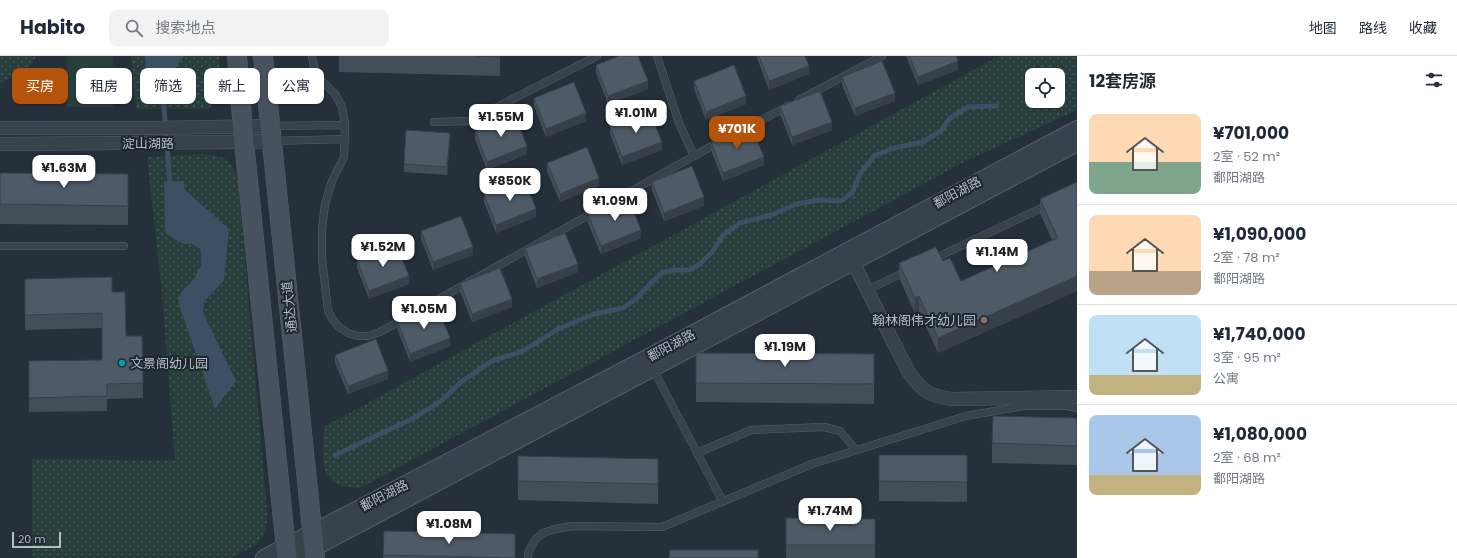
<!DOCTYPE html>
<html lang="zh">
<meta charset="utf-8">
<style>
body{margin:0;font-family:Poppins,"Noto Sans SC",sans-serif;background:#f2f2f3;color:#1f2937;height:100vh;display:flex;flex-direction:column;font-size:15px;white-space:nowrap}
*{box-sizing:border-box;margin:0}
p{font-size:13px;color:#747a83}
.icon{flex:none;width:22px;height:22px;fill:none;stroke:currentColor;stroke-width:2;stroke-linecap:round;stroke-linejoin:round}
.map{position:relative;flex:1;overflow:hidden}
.panel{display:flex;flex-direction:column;background:#fff;width:380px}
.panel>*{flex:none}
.hud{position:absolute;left:12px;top:12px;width:380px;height:36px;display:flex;gap:8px}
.controls{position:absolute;left:1025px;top:12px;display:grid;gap:8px}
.controls a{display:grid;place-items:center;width:40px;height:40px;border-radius:8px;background:#fff;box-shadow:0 1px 3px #0004;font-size:20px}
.scale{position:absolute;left:12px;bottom:10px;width:49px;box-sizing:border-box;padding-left:4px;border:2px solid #b4bdc7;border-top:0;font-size:11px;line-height:14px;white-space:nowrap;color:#b4bdc7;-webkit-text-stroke:3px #1e2730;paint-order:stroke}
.price{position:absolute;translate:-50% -34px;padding:0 9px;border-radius:8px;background:#fff;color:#222;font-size:13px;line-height:26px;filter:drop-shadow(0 1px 2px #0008)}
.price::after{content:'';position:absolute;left:50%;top:24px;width:12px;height:9px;margin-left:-6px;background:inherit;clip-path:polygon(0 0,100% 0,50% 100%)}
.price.active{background:#b45309;color:#fff}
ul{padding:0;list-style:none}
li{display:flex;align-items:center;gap:12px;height:100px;padding:0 12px}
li+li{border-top:1px solid #e0e1e3}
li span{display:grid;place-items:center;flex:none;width:112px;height:80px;border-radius:8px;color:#555}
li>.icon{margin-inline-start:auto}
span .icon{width:48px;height:48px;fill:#fffc;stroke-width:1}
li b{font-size:17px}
h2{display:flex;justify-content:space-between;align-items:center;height:48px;padding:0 12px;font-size:17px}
.pill{padding:0 14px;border-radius:8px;background:#fff;box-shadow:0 1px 3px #0004;font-size:14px;line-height:36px}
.pill.active{background:#b45309;color:#fff}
header{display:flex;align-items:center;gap:24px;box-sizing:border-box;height:56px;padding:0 20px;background:#fff;border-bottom:1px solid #e0e1e3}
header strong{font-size:19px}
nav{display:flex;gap:22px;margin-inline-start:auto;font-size:14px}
.search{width:280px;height:36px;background:#f2f2f3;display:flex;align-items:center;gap:10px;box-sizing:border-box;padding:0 14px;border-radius:8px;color:#747a83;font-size:15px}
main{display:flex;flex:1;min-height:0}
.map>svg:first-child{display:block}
.grass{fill:url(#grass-dots);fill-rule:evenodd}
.garden{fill:#283e3d}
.water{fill:#3b5063}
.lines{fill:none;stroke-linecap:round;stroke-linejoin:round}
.stream{stroke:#3b5063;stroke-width:5}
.service-casing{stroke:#576069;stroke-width:8}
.minor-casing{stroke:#576069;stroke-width:14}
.tertiary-casing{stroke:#576069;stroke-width:18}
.secondary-casing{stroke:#576069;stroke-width:20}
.service{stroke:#38424b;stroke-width:7}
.minor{stroke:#38424b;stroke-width:13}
.tertiary{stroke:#38424b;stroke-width:16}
.secondary{stroke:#47525e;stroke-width:19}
.wall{fill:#434e59}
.shaded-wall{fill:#374048}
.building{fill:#4e5b67;stroke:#374048}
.education-dot{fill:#8d6e63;stroke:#1e2730;stroke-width:1.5}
.culture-dot{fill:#0f9aa8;stroke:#1e2730;stroke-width:1.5}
.labels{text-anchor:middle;stroke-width:4;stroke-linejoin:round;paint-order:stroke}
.street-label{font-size:13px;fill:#b4bdc7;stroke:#1e2730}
.poi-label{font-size:13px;fill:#b4bdc7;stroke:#1e2730;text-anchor:end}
</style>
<header>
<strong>Habito</strong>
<div class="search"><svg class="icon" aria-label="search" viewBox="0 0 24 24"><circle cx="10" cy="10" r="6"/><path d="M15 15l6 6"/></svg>搜索地点</div>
<nav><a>地图</a><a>路线</a><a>收藏</a></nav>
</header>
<main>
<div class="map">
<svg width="1077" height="502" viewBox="0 0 1077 502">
<defs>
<pattern id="grass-dots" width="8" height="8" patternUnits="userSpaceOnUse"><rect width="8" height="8" fill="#283e3d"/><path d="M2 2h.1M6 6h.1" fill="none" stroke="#455858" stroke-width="1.8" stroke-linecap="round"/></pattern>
</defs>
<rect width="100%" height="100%" fill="#25303b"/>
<path class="grass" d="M0,0H37L27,13L0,27Z
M131,0H219L221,22L219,37L209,53H136Z
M999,0H1077V54L964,106L360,432C316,432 323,404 324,371ZM1032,19H1058V45H1032Z
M205,98C229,102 230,102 238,125L264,421C265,437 272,470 261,483C254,492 242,496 232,502H32V403L175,404L161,226L147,101Z"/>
<path class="garden" d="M67,0H113V51H67Z"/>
<path class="water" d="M145,0H184L169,21V33H148Z
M184,125L185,134L229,173L224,224L204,246L203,255L207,265L236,325L215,353L179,249L178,242L183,234L205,212L206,203L200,193L192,188H184L174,183L168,179L165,174L164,126Z"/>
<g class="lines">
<path class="stream" d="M162,27L170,128L171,132
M197,222L204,210L203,194
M335,399L414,362L441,345L461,326L492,305L523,295L558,273L594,258L623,252L635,244L651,227L662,217L674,214H689L700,208L713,195L723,179L740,167L771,159L797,148L819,144L841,145L852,137L860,118L874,100L894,92L923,86L941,75L950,62L968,51L997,50"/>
<g class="service-casing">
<path id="service" d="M312,0L315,17L319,22L335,38L342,51L345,69L344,101L332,125L325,148L322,173V203L328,255L333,264L339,271L348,277L358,280H368L380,276L719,86
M657,0L679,67L694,100
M799,44L882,0
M434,66L470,65L597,0
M272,70L345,69
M737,77L788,50
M272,85L345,83
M0,190H124
M933,203L1048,149
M867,234L907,215
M652,311L723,446
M697,397L751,374L824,371L840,375L856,394
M528,502V497L535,484L543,477L555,473L572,470L662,471L812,408L966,360L1024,350H1067L1077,352"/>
</g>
<g class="minor-casing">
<path id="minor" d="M0,72H153L270,70
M0,88L244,86L271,85
M849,198L908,315C922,335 927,339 951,343L1077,341"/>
</g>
<g class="tertiary-casing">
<path id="tertiary" d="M264,502L647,302L1077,73
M295,502L1077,87"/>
</g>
<g class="secondary-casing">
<path id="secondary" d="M237,0L244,86L287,502
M263,0L315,502"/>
</g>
<use href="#service" class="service"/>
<use href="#minor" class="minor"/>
<use href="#tertiary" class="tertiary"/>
<use href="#secondary" class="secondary"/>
</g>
<path class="wall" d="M339,0H500V20L339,16Z
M757,0H805L809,18L769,34L757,2Z
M906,0H956L958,14L918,29Z
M596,9L648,33L608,48L596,17Z
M842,21L895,45L855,60L842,29Z
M694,25L746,48L706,64L694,33Z
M534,42L586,65L546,81L534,50Z
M780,50L832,74L792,89L780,58Z
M610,70L662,94L622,109L610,78Z
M475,75L527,98L487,114L475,83Z
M450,85L447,119L404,116V108Z
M711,86L764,109L723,125L711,94Z
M547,107L599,130L560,146L547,115Z
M0,117L128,118V169L0,168Z
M652,126L704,150L664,165L652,134Z
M1077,126V235L938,297L919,255L915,257L899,222V207L943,205L961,225L1052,184L1040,157V143Z
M484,138L536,161L496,177L484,146Z
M588,158L641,182L601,198L588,167Z
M421,175L473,199L433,214L421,183Z
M525,192L578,216L537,232L525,200Z
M357,204L409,228L369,243L357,212Z
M25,223L112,236L126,280H142L143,342L107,343V355L29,356V305L102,304V272L25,274Z
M460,227L512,251L472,266L460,235Z
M398,266L450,290L410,306L398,275Z
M696,297L874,298V348L696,346Z
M335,299L388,323L348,338L335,307Z
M1077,362V409L992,407V387Z
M879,399H967V446L879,445Z
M518,400L658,423V448L518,444Z
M786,462L875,463V502H786Z
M384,475L515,478V502H383Z"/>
<path class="shaded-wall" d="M958,5V14L918,29V21Z
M809,10V18L769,34V25Z
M648,25V33L608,48V40Z
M895,37V45L855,60V52Z
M746,40V48L706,64V56Z
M586,57V65L546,81V73Z
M832,66V74L792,89V81Z
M450,77V85L447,119V111Z
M662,86V94L622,109V101Z
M527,90V98L487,114V106Z
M764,101V109L723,125V117Z
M599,122V130L560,146V138Z
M704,141V150L664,165V157Z
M536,153V161L496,177V169Z
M641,174V182L601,198V190Z
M473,191V199L433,214V206Z
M578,208V216L537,232V223Z
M409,220V228L369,243V235Z
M1077,220V235L938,297V282Z
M919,240V255L915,257V242Z
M512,243V251L472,266V258Z
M450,282V290L410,306V298Z
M388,315V323L348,338V330Z"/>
<path class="building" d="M476,0H500V1Z
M619,0H638L648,25L608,40L596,9Z
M759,0H805L809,10L769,25Z
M909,0H956L958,5L918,21Z
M882,5L895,37L855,52L842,21Z
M734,9L746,40L706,56L694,25Z
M574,26L586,57L546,73L534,42Z
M820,35L832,66L792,81L780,50Z
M650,55L662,86L622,101L610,70Z
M515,59L527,90L487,106L475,75Z
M751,70L764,101L723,117L711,86Z
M406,74L450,77L447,111L404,108Z
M587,91L599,122L560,138L547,107Z
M692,110L704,141L664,157L652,126Z
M0,117L128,118V150L0,148Z
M524,122L536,153L496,169L484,138Z
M1077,126V220L938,282L919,240L915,242L899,207L936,191L943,205L950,202L961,225L1058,182L1040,143Z
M629,143L641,174L601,190L588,158Z
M461,160L473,191L433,206L421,175Z
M565,177L578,208L537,223L525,192Z
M397,189L409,220L369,235L357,204Z
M500,212L512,243L472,258L460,227Z
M112,221V236H125L126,280H142L143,327L107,328V340L29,342V305L102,304V257L25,259V223Z
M438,251L450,282L410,298L398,266Z
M376,283L388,315L348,330L335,299Z
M696,297L874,298V328L696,327Z
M993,360L1077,362V390L992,387Z
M879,399H967V426L879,425Z
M518,400L658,403V428L518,425Z
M786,462L875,463V489H786Z
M384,475L515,478V502L383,499Z
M670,494H758V502H669Z"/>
<circle class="education-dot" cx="984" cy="264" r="4"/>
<circle class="culture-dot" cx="122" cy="307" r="4"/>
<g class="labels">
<g class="street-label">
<text x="148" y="92">淀山湖路</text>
<text transform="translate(957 136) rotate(-28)" y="5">鄱阳湖路</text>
<text transform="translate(289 251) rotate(-96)" y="5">通达大道</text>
<text transform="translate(671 289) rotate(-28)" y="5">鄱阳湖路</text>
<text transform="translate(384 439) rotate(-27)" y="5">鄱阳湖路</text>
</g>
<g class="poi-label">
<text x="976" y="269">翰林阁伟才幼儿园</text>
<text x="130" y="312" text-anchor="start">文景阁幼儿园</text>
</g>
</g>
</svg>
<div class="controls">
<a><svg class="icon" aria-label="locate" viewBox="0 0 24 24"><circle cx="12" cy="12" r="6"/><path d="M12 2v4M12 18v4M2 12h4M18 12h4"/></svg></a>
</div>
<div class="scale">20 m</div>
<b class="price" style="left:636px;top:78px">¥1.01M</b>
<b class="price" style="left:501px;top:82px">¥1.55M</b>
<b class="price active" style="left:737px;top:94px">¥701K</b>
<b class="price" style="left:64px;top:133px">¥1.63M</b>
<b class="price" style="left:510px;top:146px">¥850K</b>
<b class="price" style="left:615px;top:166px">¥1.09M</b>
<b class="price" style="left:383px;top:212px">¥1.52M</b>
<b class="price" style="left:997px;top:217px">¥1.14M</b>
<b class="price" style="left:424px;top:274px">¥1.05M</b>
<b class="price" style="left:785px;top:312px">¥1.19M</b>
<b class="price" style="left:830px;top:476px">¥1.74M</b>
<b class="price" style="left:449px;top:489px">¥1.08M</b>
<div class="hud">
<a class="pill active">买房</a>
<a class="pill">租房</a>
<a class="pill">筛选</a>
<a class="pill">新上</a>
<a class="pill">公寓</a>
</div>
</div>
<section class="panel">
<h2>12套房源<svg class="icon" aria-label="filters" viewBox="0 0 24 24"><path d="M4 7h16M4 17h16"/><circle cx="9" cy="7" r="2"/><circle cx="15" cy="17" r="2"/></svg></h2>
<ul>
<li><span style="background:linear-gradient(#ffd9b3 60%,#7fa58c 0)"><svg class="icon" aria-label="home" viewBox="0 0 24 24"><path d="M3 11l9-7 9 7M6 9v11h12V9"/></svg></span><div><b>¥701,000</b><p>2室 · 52 m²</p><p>鄱阳湖路</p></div></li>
<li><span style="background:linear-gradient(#ffd9b3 70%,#b9a48a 0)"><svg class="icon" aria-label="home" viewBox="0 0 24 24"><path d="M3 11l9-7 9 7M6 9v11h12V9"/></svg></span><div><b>¥1,090,000</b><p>2室 · 78 m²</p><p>鄱阳湖路</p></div></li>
<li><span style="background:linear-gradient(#bfe0f5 75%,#c2b280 0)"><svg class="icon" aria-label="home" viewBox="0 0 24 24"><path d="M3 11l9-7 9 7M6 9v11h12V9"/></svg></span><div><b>¥1,740,000</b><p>3室 · 95 m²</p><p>公寓</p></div></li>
<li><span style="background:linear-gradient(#a9c7e8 75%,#c2b280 0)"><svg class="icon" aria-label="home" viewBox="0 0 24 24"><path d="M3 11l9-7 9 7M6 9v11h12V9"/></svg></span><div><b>¥1,080,000</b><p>2室 · 68 m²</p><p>鄱阳湖路</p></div></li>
</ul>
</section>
</main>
